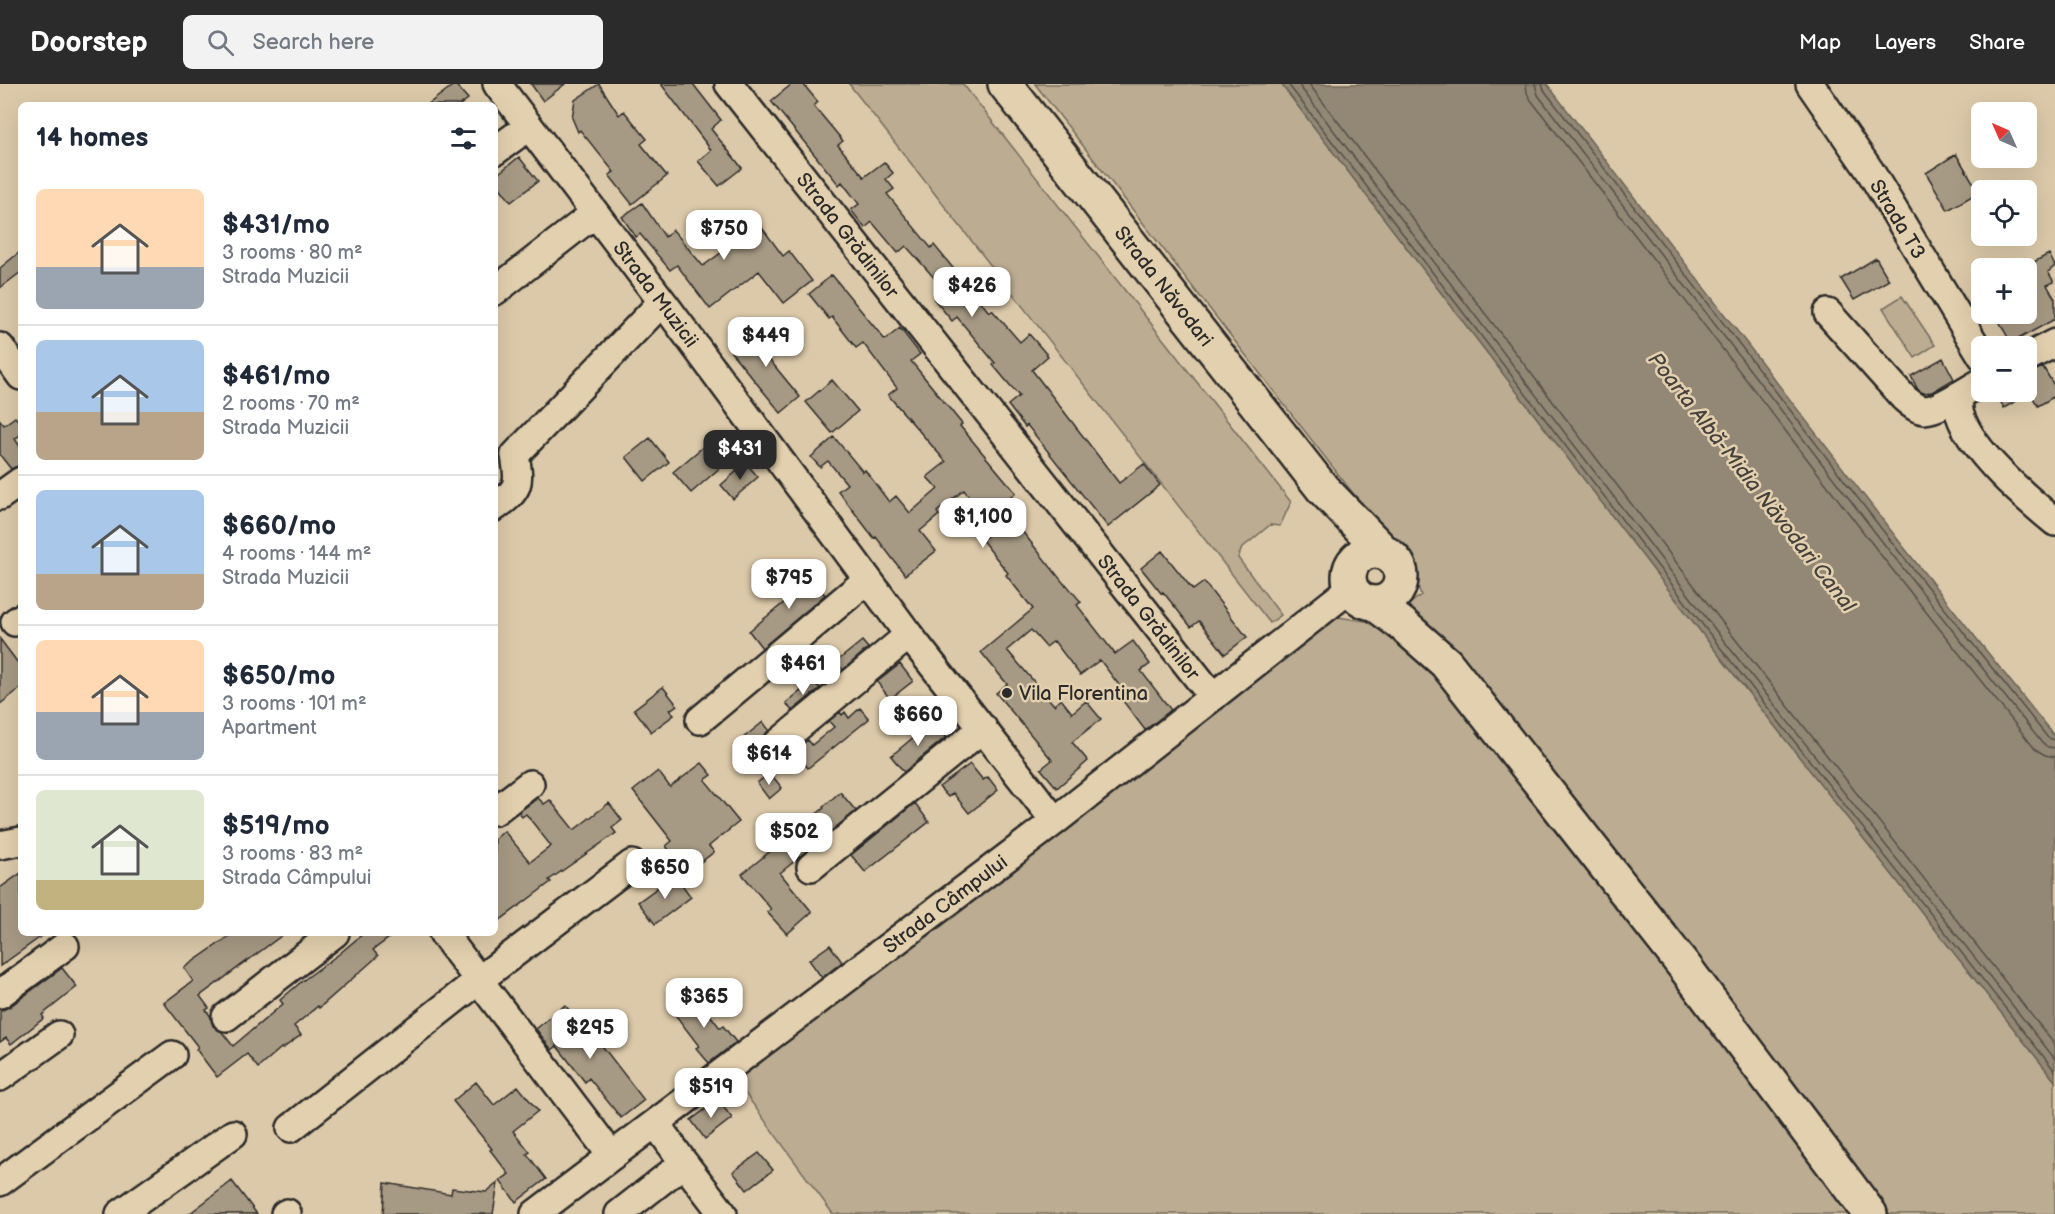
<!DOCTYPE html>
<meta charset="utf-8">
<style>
body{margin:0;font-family:"Balsamiq Sans",sans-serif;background:#f2f2f3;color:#1f2937;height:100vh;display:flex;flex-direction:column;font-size:22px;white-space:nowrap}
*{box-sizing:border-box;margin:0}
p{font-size:20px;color:#747a83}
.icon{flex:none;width:33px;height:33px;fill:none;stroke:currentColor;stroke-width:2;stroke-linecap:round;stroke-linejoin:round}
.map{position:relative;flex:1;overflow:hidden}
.drawer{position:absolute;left:18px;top:18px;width:480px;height:834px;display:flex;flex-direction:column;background:#fff;border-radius:9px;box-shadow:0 6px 24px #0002}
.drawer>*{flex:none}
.needle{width:39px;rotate:315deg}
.tools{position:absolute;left:1971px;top:18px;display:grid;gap:12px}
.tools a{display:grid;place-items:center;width:66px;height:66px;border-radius:9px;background:#fff;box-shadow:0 6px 24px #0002;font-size:30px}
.price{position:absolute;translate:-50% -51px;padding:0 14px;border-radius:12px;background:#fff;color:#222;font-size:20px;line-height:39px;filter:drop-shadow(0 2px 3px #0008)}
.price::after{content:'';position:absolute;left:50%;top:36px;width:18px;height:14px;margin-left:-9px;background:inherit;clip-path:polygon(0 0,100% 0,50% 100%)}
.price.selected{background:#2b2b2b;color:#fff}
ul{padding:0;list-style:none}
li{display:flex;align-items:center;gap:18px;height:150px;padding:0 18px}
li+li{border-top:2px solid #e0e1e3}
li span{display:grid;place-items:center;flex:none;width:168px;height:120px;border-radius:9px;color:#555}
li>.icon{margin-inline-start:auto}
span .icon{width:72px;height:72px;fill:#fffc;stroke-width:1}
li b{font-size:26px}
h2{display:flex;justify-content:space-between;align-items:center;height:72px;padding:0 18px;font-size:26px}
header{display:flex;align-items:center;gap:36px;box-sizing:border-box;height:84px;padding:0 30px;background:#2b2b2b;color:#fff}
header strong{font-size:28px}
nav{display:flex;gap:33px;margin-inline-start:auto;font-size:21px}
.search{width:420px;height:54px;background:#f2f2f3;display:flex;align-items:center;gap:15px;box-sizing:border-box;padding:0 21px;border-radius:9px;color:#747a83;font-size:22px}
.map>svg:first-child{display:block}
.green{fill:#bbac92;stroke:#736c5e;stroke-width:1.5}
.water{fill:#938875;stroke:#696357;stroke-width:1.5}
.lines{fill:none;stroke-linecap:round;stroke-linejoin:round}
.shore{stroke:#555049;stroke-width:1.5}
.building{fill:#a79a84;stroke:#2b2b2b;stroke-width:1.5}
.minor-casing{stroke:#2b2b2b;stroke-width:32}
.major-casing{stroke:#2b2b2b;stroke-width:38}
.minor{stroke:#e3d0ae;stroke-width:27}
.major{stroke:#e3d0ae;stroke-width:33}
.poi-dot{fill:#2b2b2b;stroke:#e3d0ae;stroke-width:2}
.labels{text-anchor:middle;stroke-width:5;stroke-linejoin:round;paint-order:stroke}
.street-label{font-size:20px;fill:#2b2b2b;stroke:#e3d0ae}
.poi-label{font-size:20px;fill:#2b2b2b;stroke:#e3d0ae;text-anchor:start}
.water-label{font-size:21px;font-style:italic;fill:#45423e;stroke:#e3d0ae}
</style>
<header>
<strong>Doorstep</strong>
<div class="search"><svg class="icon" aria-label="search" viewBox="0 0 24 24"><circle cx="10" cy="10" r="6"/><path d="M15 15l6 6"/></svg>Search here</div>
<nav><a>Map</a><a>Layers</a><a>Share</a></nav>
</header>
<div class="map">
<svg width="2055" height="1130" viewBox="0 0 2055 1130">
<rect width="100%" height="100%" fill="#dcc9a9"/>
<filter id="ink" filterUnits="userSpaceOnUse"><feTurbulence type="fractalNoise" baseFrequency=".0167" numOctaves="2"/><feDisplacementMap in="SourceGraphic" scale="12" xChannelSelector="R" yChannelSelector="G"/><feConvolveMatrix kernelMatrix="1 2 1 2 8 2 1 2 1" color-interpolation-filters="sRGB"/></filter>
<g filter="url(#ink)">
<path class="green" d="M849,0H963L1291,418L1280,442L1270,441L1242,464L1238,474L1281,531L1270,539Z
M1035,0H1281L1714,565L2055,997V1130H833L731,990L1338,533L1385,540L1421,511L1409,475L1380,444Z
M1902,212L1935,261L1915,274L1883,224Z"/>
<path class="water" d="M1281,0H1547L1902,461L2055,653V997L1714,565Z"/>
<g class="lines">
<path class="shore" d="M1288,0L1719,562L2055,987
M1298,0L1724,557L2055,975
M1309,0L1732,551L2055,961
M1526,0L1527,9L1531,16L1884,475L2035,665L2045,671L2055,673
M1535,0L1538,11L1891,469L2042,659L2048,663L2055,664
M1542,0L1544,6L1897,465L2048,654L2055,656"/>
</g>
<path class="building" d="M455,0L468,15L460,21H427Z
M531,0H565L543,17Z
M599,0L619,31L624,27L647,55L641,60L667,92L632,120L609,91L614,88L580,46L578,48L572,34L575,16Z
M661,0H693L721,36L711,45L742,84L719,102L698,77L711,66Z
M792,0H803L818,18L814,22L843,57L838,61L864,93L884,78L893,89L886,95L894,105L887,110L931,164L934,161L989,228L992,226L1020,258L1029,250L1048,272L1032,286L1119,399L1144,380L1160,401L1108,443L1027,341L1025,343L1008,321L1019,312L993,281L995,279L957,233L952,237L934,215L945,206L906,162L898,169L872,138L865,144L851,126L859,120L842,98L839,101L771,17Z
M1956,70L1979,108L1948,126L1926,89Z
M519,73L538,97L511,118L495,97V92Z
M642,119L665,153L673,146L703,182L733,160L731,157L757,137L783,172L789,167L812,197L784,219L759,187L710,225L677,181L670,186L640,150L636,153L622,133Z
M21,167V188L0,204V184Z
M2049,170L2055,182L2048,188L2054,198L2047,201L2055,215V235L2011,259L1999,237L2013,230H2026V182Z
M1876,174L1889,196L1854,216L1841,195Z
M832,191L885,256L900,244L920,270L911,277L962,340L960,342L1016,409L1001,421L1065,501L1066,500L1081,518L1077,521L1115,570L1133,557L1150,580L1141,587L1171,626L1145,646L1123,617L1128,613L1100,576L1080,591L1054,557L1046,563L1031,546L1007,566L1054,621L1061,615L1072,629L1086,617L1101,635L1072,658L1088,677L1057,704L1041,685L1052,676L996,609L1007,600L981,568L1033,525L1006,491L1008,489L982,456L995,445L964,406L937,428L939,431L920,447L936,467L905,491L876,453L874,454L838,407L847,400L828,377L820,383L811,373L834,353L863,388L865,386L889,418L896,412L910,429L938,405L927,393L946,378L888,311L897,304L863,259L856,264L832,233L829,235L809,210Z
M764,242L781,264L768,274L800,313L781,329L731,268Z
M1943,274L1954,295L1932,308L1923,309L1918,306L1911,292Z
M2043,283L2055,303V312L2038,322L2030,309L2004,324L1995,308H2029L2026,303V290Z
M832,296L858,327L832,349L806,318Z
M15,333L21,340V350L15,355L21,364V381L11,385L0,371V336L4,341Z
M650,354L669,378L645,397L626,373Z
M704,362L722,382L691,409L673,388Z
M746,379L758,393L733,415L721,401Z
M1162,467L1193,506L1204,498L1247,553L1225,570L1199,537L1191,543L1163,508L1161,509L1141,484Z
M808,488L825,511L762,564L749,547L791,513L785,505Z
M0,555L21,583V604L0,620Z
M862,557L868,564L843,586L836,578Z
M900,580L913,597L890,615L877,598Z
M813,597L820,604L792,627L786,619Z
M663,603L677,621L670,626L674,631L651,648L634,625Z
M860,624L869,635L808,684L794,667L808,656L812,661L834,643L829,637L840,628L842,631L845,628L849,634Z
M933,637L946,653L904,688L891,672Z
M763,638L769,646L756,660L755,670L751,674L738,658Z
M702,679L712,691L705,696L739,738L709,762L714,768L686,789L666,762L672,757L633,707L658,687L670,703Z
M970,680L983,696L988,693L998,706L969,729L953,709L948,713L939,703Z
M770,689L782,704L769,715L757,699Z
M840,708L856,727L780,789L812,828L787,850L767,828L771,825L742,790L824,724L823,723Z
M538,714L544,720L550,716L574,746L609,719L622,736L612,744L616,749L549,796L551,798L495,840V755L504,747L530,778L551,762L526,730L522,733L519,728Z
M915,719L929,738L865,788L851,771Z
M21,789V849H46L0,882V804Z
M675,791L691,813L655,840L638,818Z
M234,849H285L200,912L209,924L206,926L211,933L213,942L222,948L233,962L283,920L280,916L301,898L339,870L364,849H396L373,866L378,872L319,924L318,922L294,942L301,951L282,965L281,964L258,984L247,970L217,993L196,965L198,963L164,919L193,897L184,884Z
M830,861L842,878L822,894L809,876Z
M62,884L77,903L42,931L44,934L11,960L6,954L0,958V927L9,923Z
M695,911L720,944L723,942L736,958L709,979L696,964L699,962L673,928Z
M565,921L597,961L600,959L644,1016L621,1034L589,994L585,998L557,962L552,966L536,945Z
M476,998L494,1021L518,1002L538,1027L513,1047L530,1068L527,1070L546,1095L516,1118L500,1097L509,1090L490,1066L492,1065L453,1017Z
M718,1016L732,1034L705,1055L691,1036Z
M759,1069L773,1086L747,1106L733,1088Z
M232,1097L257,1130H189Z
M385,1099L451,1110L452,1104L486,1108L498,1099L493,1130H383Z"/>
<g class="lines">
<g class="minor-casing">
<path id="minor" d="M497,0L668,225L909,551L1055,737
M729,0L1213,613
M1810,0L1870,87L1982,272
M495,67L529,42
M495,207L595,129
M1828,229L1904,314C1910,319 1916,325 1925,326C1938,326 1969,305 1982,298
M0,263L21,292
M2026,274L2055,259
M1958,312C1959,318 1958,325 1960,331C1972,368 2025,413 2055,438
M0,412L21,397
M495,423C520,405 520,400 515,371L662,218
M15,538L21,534
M700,636L867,496
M770,666L909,551
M495,727L530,700
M0,761L21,757
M811,783L983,644
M443,849L612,1072
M0,910L65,862
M226,933L335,849
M0,993L59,951
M291,1044L479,896L632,780
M684,1079L723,1130
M0,1098L172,971
M120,1130L233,1050
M285,1130L287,1129
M535,1130L1055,737L1351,504
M619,1130L684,1079L656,1040"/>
</g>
<g class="major-casing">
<path id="major" d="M1005,0L1323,405L1384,468
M1349 493a26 26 0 1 1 52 0a26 26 0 1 1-52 0Z
M1374,519L1403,541L1446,579L1684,882L1870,1130"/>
</g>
<use href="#minor" class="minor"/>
<use href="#major" class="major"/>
</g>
</g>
<circle class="poi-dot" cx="1007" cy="609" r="6"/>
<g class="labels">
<g class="street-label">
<text transform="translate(1898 135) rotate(59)" y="7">Strada T3</text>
<text transform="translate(848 151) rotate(52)" y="7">Strada Grădinilor</text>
<text transform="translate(1164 202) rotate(52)" y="7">Strada Năvodari</text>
<text transform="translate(656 210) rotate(53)" y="7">Strada Muzicii</text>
<text transform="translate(1149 533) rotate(52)" y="7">Strada Grădinilor</text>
<text transform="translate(945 820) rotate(-37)" y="7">Strada Câmpului</text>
</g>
<g class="poi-label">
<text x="1019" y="616">Vila Florentina</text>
</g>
<g class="water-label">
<text transform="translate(1752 398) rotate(52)" y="7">Poarta Albă-Midia Năvodari Canal</text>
</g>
</g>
</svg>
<div class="tools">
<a><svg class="needle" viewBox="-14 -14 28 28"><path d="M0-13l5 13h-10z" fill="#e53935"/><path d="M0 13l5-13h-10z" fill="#747a83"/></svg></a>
<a><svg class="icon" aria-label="locate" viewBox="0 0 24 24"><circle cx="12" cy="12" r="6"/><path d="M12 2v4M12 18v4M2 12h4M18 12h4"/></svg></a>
<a>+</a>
<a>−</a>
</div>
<b class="price" style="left:724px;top:177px">$750</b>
<b class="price" style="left:972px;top:234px">$426</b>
<b class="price" style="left:766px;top:284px">$449</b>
<b class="price selected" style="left:740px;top:397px">$431</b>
<b class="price" style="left:983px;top:465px">$1,100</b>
<b class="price" style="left:789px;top:526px">$795</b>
<b class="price" style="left:803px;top:612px">$461</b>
<b class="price" style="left:918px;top:663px">$660</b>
<b class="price" style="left:769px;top:702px">$614</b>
<b class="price" style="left:794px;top:780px">$502</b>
<b class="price" style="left:665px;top:816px">$650</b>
<b class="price" style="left:704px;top:945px">$365</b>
<b class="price" style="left:590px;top:976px">$295</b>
<b class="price" style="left:711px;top:1035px">$519</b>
<section class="drawer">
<h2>14 homes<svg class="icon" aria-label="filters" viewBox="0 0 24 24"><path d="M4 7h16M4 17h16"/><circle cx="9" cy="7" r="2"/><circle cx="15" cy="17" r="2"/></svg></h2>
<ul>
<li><span style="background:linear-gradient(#ffd9b3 65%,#9aa5b1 0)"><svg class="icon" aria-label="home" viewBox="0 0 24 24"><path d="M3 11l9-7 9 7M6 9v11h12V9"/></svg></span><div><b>$431/mo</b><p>3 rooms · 80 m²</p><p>Strada Muzicii</p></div></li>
<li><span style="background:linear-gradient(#a9c7e8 60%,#b9a48a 0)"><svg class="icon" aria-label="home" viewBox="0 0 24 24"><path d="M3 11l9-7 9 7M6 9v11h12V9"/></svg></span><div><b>$461/mo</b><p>2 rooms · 70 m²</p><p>Strada Muzicii</p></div></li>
<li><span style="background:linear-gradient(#a9c7e8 70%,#b9a48a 0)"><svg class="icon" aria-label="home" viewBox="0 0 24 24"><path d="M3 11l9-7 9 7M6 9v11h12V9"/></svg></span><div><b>$660/mo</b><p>4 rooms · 144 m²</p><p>Strada Muzicii</p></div></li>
<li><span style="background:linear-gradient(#ffd9b3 60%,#9aa5b1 0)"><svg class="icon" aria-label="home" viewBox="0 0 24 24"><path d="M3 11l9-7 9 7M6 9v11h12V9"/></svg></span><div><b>$650/mo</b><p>3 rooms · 101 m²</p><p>Apartment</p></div></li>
<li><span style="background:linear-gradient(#dfe7d0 75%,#c2b280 0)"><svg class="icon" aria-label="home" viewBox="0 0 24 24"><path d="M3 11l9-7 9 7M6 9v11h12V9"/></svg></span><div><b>$519/mo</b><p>3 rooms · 83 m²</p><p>Strada Câmpului</p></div></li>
</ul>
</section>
</div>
